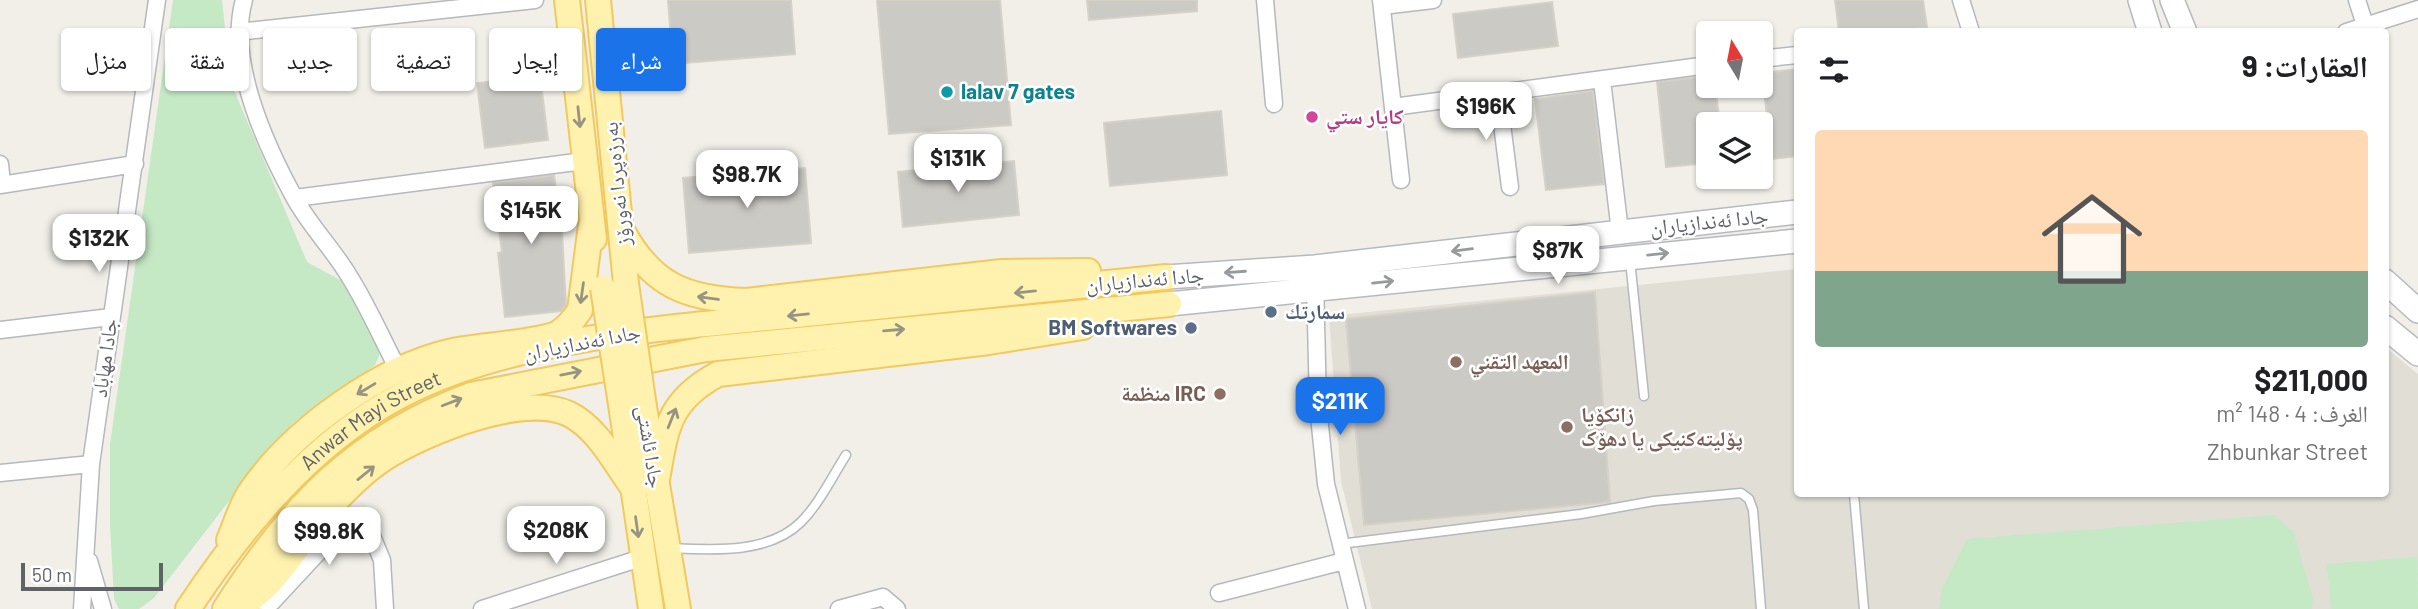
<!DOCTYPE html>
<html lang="ar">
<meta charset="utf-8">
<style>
body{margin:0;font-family:Barlow,"Noto Naskh Arabic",sans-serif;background:#f2f2f2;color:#202124;direction:rtl;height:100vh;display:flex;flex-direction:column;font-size:26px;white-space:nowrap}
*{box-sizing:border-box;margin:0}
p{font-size:23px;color:#757577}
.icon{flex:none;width:38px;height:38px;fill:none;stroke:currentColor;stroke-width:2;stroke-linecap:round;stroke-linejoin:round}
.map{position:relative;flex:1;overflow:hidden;direction:ltr}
.drawer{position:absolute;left:1794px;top:28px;width:595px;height:469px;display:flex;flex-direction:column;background:#fff;border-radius:7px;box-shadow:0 2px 5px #0004;direction:rtl}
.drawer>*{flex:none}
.hud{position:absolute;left:21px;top:28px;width:665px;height:63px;direction:rtl;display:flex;gap:14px}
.needle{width:46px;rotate:350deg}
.buttons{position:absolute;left:1696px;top:21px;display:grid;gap:14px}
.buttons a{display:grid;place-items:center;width:77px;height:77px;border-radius:7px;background:#fff;box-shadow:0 2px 5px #0004;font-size:35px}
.scale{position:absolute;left:21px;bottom:18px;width:142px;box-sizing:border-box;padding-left:7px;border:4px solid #5f6368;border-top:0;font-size:19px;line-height:24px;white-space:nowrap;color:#5f6368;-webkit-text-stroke:5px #fff;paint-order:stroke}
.price{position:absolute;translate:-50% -60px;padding:0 16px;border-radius:14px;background:#fff;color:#222;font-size:23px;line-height:46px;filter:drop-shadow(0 2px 4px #0008)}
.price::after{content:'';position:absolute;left:50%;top:42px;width:21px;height:16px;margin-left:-10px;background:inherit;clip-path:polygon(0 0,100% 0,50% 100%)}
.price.current{background:#1a73e8;color:#fff}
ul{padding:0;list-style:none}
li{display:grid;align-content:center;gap:14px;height:371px;padding:0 21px}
li span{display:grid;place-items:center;height:217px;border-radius:7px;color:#555}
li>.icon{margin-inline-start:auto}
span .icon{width:126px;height:126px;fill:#fffc;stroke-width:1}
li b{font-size:30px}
h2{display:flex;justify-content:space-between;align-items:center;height:84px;padding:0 21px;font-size:30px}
.chip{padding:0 24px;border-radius:7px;background:#fff;box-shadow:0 2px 5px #0004;font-size:24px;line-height:63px}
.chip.current{background:#1a73e8;color:#fff}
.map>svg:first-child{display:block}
.education{fill:#e1ded6}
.green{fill:#c5e8c5}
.building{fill:#cccac5;stroke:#d6d1c6;stroke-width:2}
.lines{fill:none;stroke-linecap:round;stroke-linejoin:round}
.service-casing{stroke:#b5b8bc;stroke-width:11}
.minor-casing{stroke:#b5b8bc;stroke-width:19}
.secondary-casing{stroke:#b6babf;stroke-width:26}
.primary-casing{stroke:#f2c960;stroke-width:28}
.service{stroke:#fff;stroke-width:8}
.minor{stroke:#fff;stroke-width:16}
.secondary{stroke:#fff;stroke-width:23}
.primary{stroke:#fff2af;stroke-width:24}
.primary-bridge-casing{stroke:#f2c960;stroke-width:28;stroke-linecap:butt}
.primary-bridge{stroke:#fff2af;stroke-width:24}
.oneway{stroke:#979581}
.oneway2{stroke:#979a9d}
.culture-dot{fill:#0f9aa8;stroke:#fff;stroke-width:2.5}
.hotel-dot{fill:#d1479c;stroke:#fff;stroke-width:2.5}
.service-dot{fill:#5c6f8a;stroke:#fff;stroke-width:2.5}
.education-dot{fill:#8d6e63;stroke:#fff;stroke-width:2.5}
.labels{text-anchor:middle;stroke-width:5;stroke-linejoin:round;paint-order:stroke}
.culture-label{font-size:21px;font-weight:bold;fill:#0d838f;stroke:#fff;text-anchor:start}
.hotel-label{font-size:21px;font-weight:bold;fill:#b23c85;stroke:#fff;text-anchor:start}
.street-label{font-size:21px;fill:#5f6368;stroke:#fff}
.service-label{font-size:21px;font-weight:bold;fill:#4e5e75;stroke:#fff;text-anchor:start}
.education-label{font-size:21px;font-weight:bold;fill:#785e54;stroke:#fff;text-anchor:start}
</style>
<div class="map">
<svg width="2418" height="609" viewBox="0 0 2418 609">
<rect width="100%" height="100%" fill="#f1efe8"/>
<path class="education" d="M1797,269V494H2385V347L2418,374V609H1372L1341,481L1329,316Z"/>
<path class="green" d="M173,0H222L231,83L307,262L353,287L381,351L375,365L293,423L260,461L154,598L139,609H119L114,599L110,524V444Z
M2274,515L2293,531L2313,598L2312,609H1939L1942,589L1967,539Z
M2417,557L2418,609H2331L2327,564Z"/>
<path class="building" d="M668,0H791L795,54L673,64Z
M877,0H1000L1011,125L889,134Z
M1087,0H1197V11L1089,20Z
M1835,0H1923L1927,27L1893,32H1839Z
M1552,2L1558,46L1458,58L1453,14Z
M1797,69V156L1772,159L1762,73Z
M540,75L548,140L485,148L477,83Z
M1708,76V86H1715L1720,124H1708V163L1666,167L1657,82Z
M1593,91L1604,184L1546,190L1535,99Z
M1221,111L1227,175L1110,186L1104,123Z
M1014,161L1019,215L903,227L898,172Z
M805,168L811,243L689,253L683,178Z
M554,175L562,232L566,305L561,311L505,317L498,253L502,252L493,183Z
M1595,292L1610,502L1364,525L1346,319Z"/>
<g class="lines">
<g class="service-casing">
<path id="service" d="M1630,260L1644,396
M1854,494L1864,609
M1340,544L1581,514L1654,501L1741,493L1749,499L1753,510L1761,609
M672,548C713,550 769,554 801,522C819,504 832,477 846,455"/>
</g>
<g class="minor-casing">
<path id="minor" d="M244,0C227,60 265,144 294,197C309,225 333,249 349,276C368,306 382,339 399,371
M1265,0L1274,104
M1381,0L1401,180
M1961,0L1971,32
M2357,0L2365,25
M1382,6L1433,0
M238,32L535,0
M2346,32L2418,9
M1760,59L1797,55
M1602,80L1620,232
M1498,93L1510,187
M1393,107L1708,65
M0,164L2,184
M0,185L135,164
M295,198L584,161
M1315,280L1318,406L1326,484L1357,609
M0,330L111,317
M0,473L91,464
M89,561L103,609
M1219,593L1344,561
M254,600L272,602L339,530L356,528L372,536L382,560L385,609
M82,609L91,464L157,0
M482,609L641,558
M839,609L883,597L897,609"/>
</g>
<g class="secondary-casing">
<path id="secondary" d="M2140,0L2150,32
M2172,0L2185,32
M1166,277L1315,267L1797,212
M2385,281L2418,311
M1169,304L1797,241
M2385,327L2418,354"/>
</g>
<g class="primary-casing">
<g id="primary">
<path d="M567,0L594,239"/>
<path d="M598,0L626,284"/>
<path d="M622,230C651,285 686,299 746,301L1002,272L1088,271"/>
<path d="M644,407L678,609"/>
<path d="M622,411L651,609"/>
<path d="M656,485C666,430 666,402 718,374L989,342L1083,327"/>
<path d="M229,540C236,524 241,505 251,491C293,430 380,367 453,351C476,346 541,342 558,333C567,328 574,319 580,310L591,225"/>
<path id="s1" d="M188,609C243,526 311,443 400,396C508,338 667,328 787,316C913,303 1040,290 1166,277"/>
<path d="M225,609C291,506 355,438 471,395L706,349L1169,304"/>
<path d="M235,609C276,589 297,542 328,509C345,491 362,473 383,459C423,433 523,392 569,414C596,427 614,461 631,485"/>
</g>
</g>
<use href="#service" class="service"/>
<use href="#minor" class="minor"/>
<use href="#secondary" class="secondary"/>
<use href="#primary" class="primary"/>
<g class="primary-bridge-casing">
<path id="primary-bridge" d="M626,284L644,407
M603,288L622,411"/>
</g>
<use href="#primary-bridge" class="primary-bridge"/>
</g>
<defs><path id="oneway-shaft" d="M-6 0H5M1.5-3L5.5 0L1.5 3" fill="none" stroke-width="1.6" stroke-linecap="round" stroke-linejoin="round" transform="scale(1.75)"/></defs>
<g class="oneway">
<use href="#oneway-shaft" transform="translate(579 117) rotate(84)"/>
<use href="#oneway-shaft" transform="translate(1025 292) rotate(174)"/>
<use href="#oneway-shaft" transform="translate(582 293) rotate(98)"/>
<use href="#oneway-shaft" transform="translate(708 298) rotate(-172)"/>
<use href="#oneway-shaft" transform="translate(798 315) rotate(174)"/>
<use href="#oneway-shaft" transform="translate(894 330) rotate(-5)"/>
<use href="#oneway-shaft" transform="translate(571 373) rotate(-11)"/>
<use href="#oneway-shaft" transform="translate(366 389) rotate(149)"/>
<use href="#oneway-shaft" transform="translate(452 402) rotate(-21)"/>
<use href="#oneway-shaft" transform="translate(672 418) rotate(-68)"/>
<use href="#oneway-shaft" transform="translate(366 473) rotate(-39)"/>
<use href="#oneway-shaft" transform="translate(637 527) rotate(82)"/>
</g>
<g class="oneway2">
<use href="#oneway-shaft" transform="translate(1462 250) rotate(173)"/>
<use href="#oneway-shaft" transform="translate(1658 254) rotate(-6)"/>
<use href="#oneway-shaft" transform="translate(1235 272) rotate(176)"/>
<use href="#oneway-shaft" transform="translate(1383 282) rotate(-6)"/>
</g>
<circle class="culture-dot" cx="947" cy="92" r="7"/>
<circle class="hotel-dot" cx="1312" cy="117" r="7"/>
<g class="service-dot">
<circle cx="1271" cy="312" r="7"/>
<circle cx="1191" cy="328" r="7"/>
</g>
<g class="education-dot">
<circle cx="1456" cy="362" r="7"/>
<circle cx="1220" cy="394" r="7"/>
<circle cx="1567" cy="427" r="7"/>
</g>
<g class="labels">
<g class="culture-label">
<text x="961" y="99">lalav 7 gates</text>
</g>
<g class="hotel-label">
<text x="1326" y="124">كايار ستي</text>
</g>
<g class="street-label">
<text transform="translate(617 184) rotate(-96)" y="7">بەرزەپردا نەورۆز</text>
<text transform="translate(1709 222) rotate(-6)" y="7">جادا ئەندازیاران</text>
<text transform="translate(1145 280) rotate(-5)" y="7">جادا ئەندازیاران</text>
<text transform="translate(582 343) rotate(-11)" y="7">جادا ئەندازیاران</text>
<text transform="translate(105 358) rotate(-82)" y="7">جادا مهاباد</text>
<text dy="7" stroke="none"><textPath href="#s1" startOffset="266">Anwar Mayi Street</textPath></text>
<text transform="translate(650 447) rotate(81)" y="7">جادا ئاشتی</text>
</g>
<g class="service-label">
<text x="1285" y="319">سمارتك</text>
<text x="1177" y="335" text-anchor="end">BM Softwares</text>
</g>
<g class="education-label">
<text x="1470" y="369">المعهد التقني</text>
<text x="1206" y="401" text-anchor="end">منظمة IRC</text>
<text x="1581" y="422">زانکۆیا<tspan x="1581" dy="24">پۆلیتەکنیکی یا دهۆک</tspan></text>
</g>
</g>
</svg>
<div class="buttons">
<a><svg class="needle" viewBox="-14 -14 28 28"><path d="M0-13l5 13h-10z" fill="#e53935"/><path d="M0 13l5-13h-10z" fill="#757577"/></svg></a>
<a><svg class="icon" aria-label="layers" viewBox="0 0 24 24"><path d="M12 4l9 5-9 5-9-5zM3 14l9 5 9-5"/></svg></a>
</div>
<div class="scale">50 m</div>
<b class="price" style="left:1486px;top:142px">$196K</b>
<b class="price" style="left:958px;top:194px">$131K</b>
<b class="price" style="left:747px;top:210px">$98.7K</b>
<b class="price" style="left:531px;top:246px">$145K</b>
<b class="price" style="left:99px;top:274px">$132K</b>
<b class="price" style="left:1558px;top:286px">$87K</b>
<b class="price current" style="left:1340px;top:437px">$211K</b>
<b class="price" style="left:556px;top:566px">$208K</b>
<b class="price" style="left:329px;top:567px">$99.8K</b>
<div class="hud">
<a class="chip current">شراء</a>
<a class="chip">إيجار</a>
<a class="chip">تصفية</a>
<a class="chip">جديد</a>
<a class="chip">شقة</a>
<a class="chip">منزل</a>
</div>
<section class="drawer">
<h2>العقارات: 9<svg class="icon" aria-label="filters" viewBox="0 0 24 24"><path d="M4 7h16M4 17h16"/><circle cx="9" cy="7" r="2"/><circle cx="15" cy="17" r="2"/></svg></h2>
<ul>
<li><span style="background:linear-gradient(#ffd9b3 65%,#7fa58c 0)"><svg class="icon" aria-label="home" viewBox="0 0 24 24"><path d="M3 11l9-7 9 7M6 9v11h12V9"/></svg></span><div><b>$211,000</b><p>الغرف: 4 · 148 m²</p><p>Zhbunkar Street</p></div></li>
</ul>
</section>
</div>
